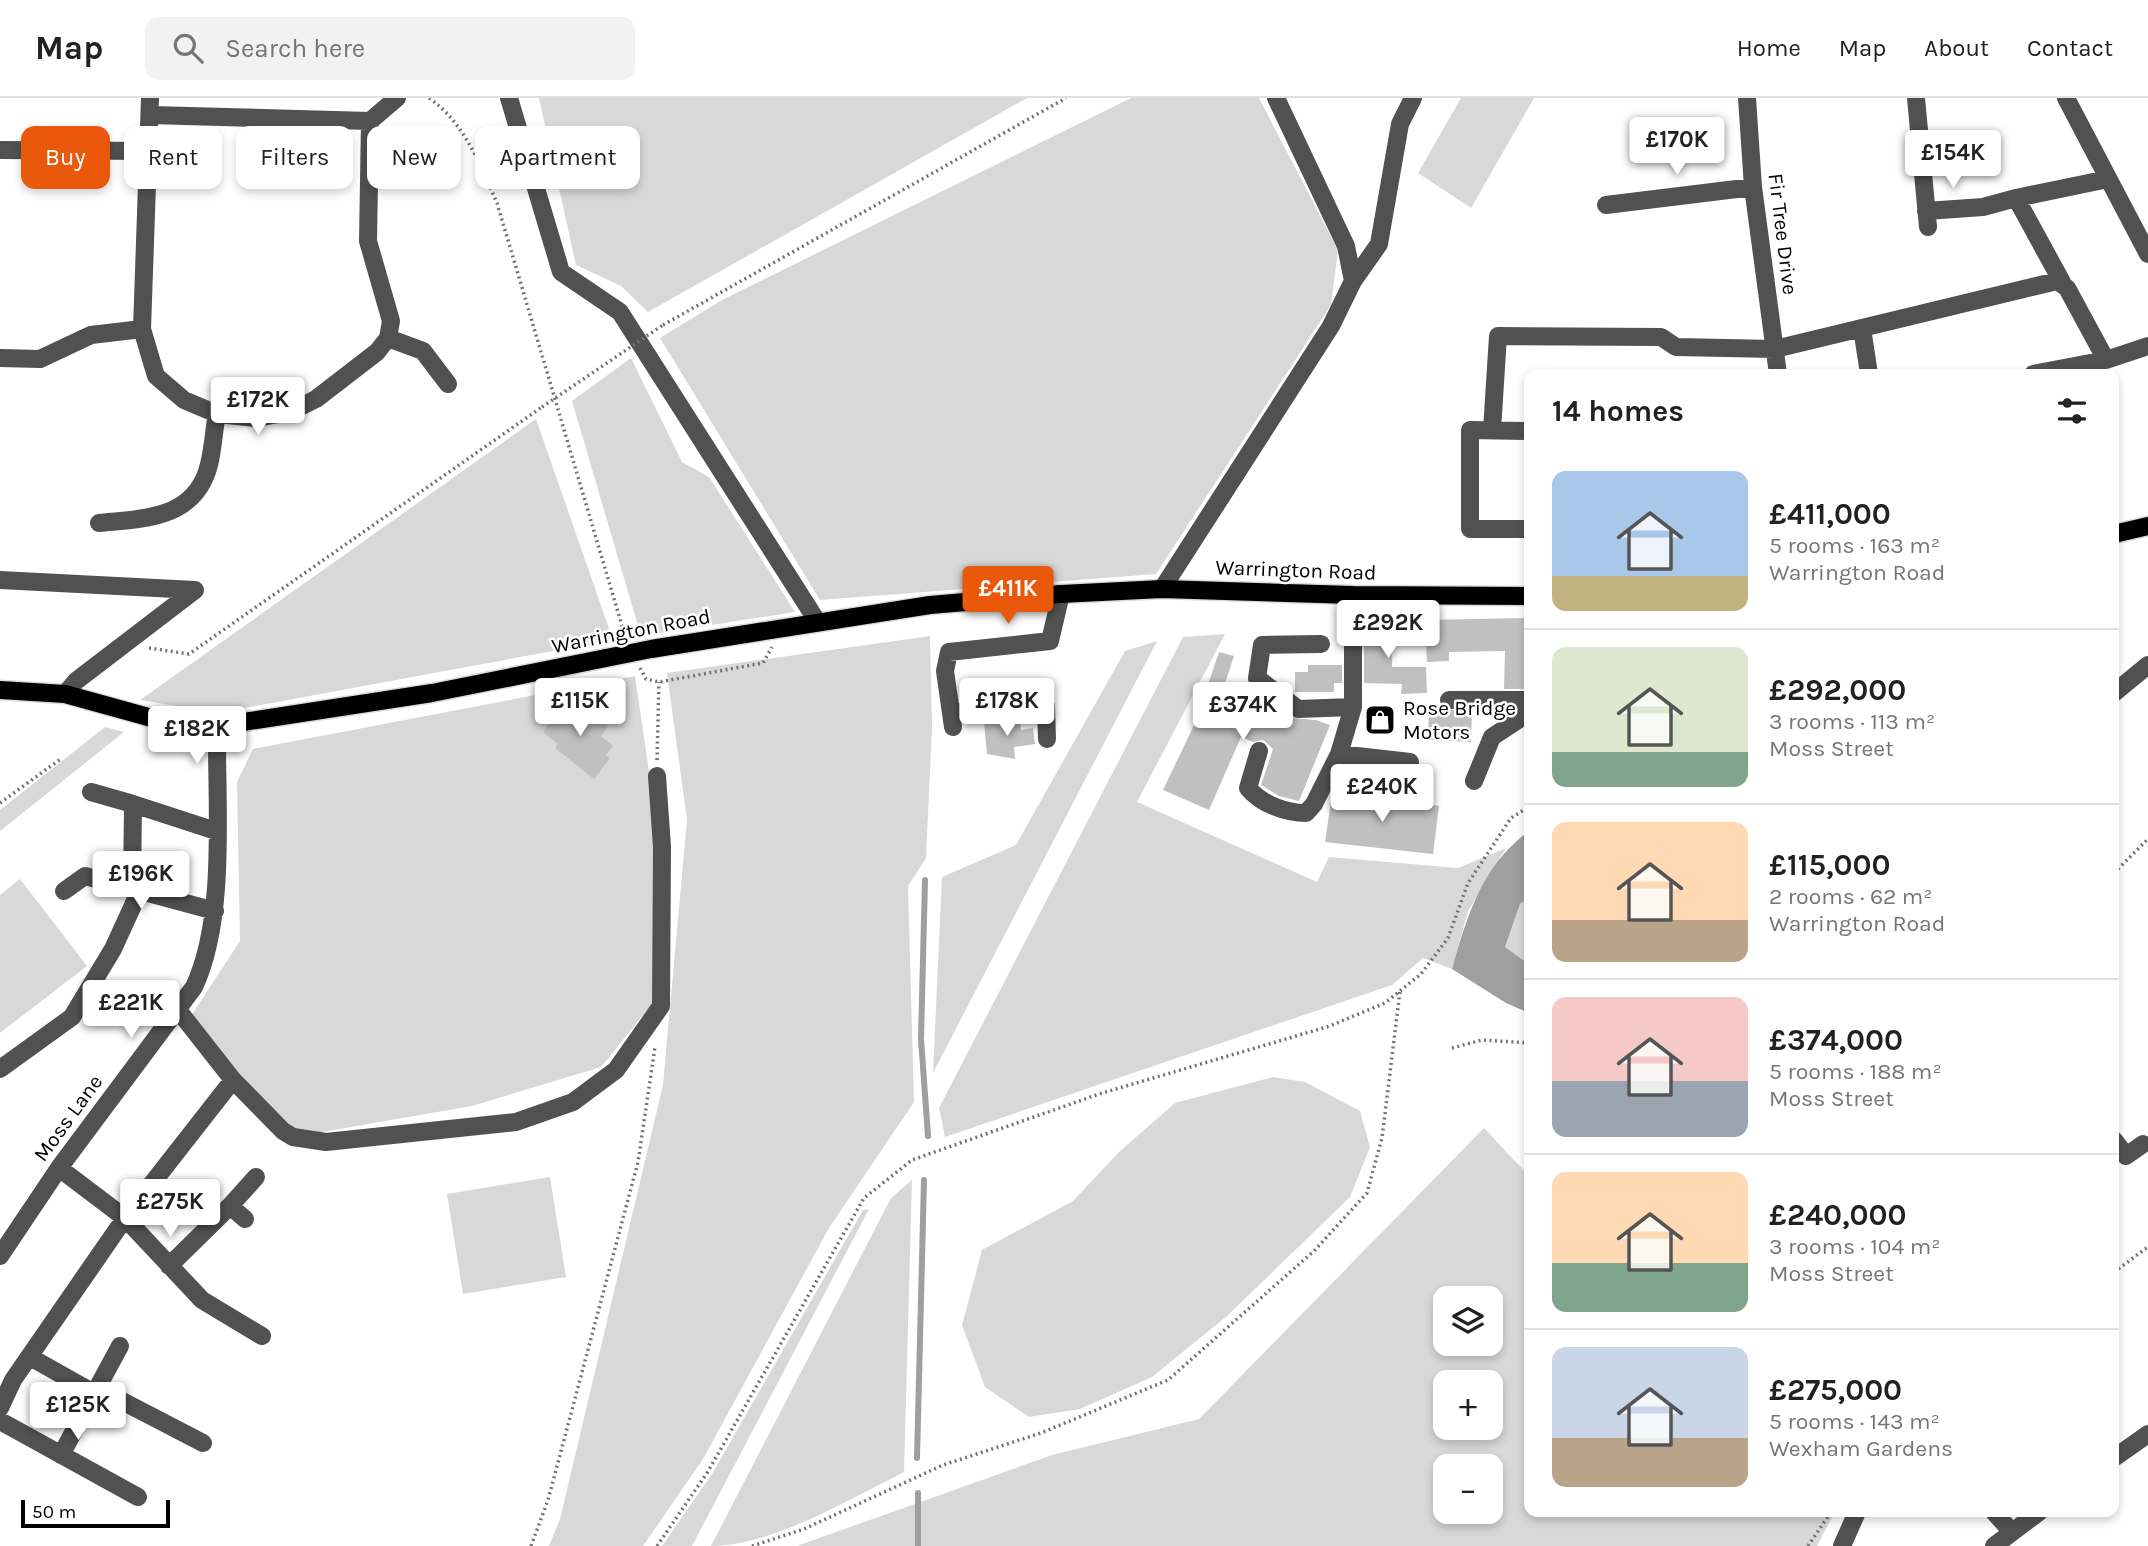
<!DOCTYPE html>
<meta charset="utf-8">
<style>
body{margin:0;font-family:Karla,sans-serif;background:#f2f2f2;color:#202124;height:100vh;display:flex;flex-direction:column;font-size:26px;white-space:nowrap}
*{box-sizing:border-box;margin:0}
p{font-size:23px;color:#757577}
.icon{flex:none;width:38px;height:38px;fill:none;stroke:currentColor;stroke-width:2;stroke-linecap:round;stroke-linejoin:round}
.map{position:relative;flex:1;overflow:hidden}
.details{position:absolute;left:1524px;top:271px;width:595px;height:1148px;display:flex;flex-direction:column;background:#fff;border-radius:14px;box-shadow:0 4px 10px #0003}
.details>*{flex:none}
.banner{position:absolute;left:21px;top:28px;width:665px;height:63px;display:flex;gap:14px}
.fabs{position:absolute;left:1433px;top:1188px;display:grid;gap:14px}
.fabs a{display:grid;place-items:center;width:70px;height:70px;border-radius:14px;background:#fff;box-shadow:0 4px 10px #0003;font-size:35px}
.scale{position:absolute;left:21px;bottom:18px;width:149px;box-sizing:border-box;padding-left:7px;border:4px solid #000;border-top:0;font-size:19px;line-height:24px;white-space:nowrap;color:#000;-webkit-text-stroke:5px #fff;paint-order:stroke}
.price{position:absolute;translate:-50% -60px;padding:0 16px;border-radius:7px;background:#fff;color:#222;font-size:23px;line-height:46px;filter:drop-shadow(0 2px 4px #0008)}
.price::after{content:'';position:absolute;left:50%;top:42px;width:21px;height:16px;margin-left:-10px;background:inherit;clip-path:polygon(0 0,100% 0,50% 100%)}
.price.on{background:#ea580c;color:#fff}
ul{padding:0;list-style:none}
li{display:flex;align-items:center;gap:21px;height:175px;padding:0 28px}
li+li{border-top:2px solid #e0e0e0}
li span{display:grid;place-items:center;flex:none;width:196px;height:140px;border-radius:14px;color:#555}
li>.icon{margin-inline-start:auto}
span .icon{width:84px;height:84px;fill:#fffc;stroke-width:1}
li b{font-size:30px}
h2{display:flex;justify-content:space-between;align-items:center;height:84px;padding:0 28px;font-size:30px}
.chip{padding:0 24px;border-radius:14px;background:#fff;box-shadow:0 4px 10px #0003;font-size:24px;line-height:63px}
.chip.on{background:#ea580c;color:#fff}
header{display:flex;align-items:center;gap:42px;box-sizing:border-box;height:98px;padding:0 35px;background:#fff;border-bottom:2px solid #e0e0e0}
header strong{font-size:33px}
nav{display:flex;gap:38px;margin-inline-start:auto;font-size:24px}
.search{width:490px;height:63px;background:#f2f2f2;display:flex;align-items:center;gap:18px;box-sizing:border-box;padding:0 24px;border-radius:14px;color:#757577;font-size:26px}
.map>svg:first-child{display:block}
.green{fill:#d8d8d8;fill-rule:evenodd}
.water{fill:#9f9f9f}
.lines{fill:none;stroke-linecap:round;stroke-linejoin:round}
.stream{stroke:#9f9f9f;stroke-width:6}
.building{fill:#c0c0c0}
.major-casing{stroke:#dbdbdb;stroke-width:21}
.path{stroke:#737373;stroke-width:3.5;stroke-dasharray:2 3.5;stroke-linecap:butt}
.minor{stroke:#515151;stroke-width:18}
.major{stroke:#000;stroke-width:18}
.major-bridge-casing{stroke:#dbdbdb;stroke-width:21;stroke-linecap:butt}
.path-bridge{stroke:#737373;stroke-width:3.5;stroke-dasharray:2 3.5;stroke-linecap:butt}
.major-bridge{stroke:#000;stroke-width:18}
.labels{text-anchor:middle;stroke-width:5;stroke-linejoin:round;paint-order:stroke}
.street-label{font-size:21px;fill:#000;stroke:#fff}
.poi-label{font-size:21px;fill:#000;stroke:#fff;text-anchor:start}
</style>
<header>
<strong>Map</strong>
<div class="search"><svg class="icon" aria-label="search" viewBox="0 0 24 24"><circle cx="10" cy="10" r="6"/><path d="M15 15l6 6"/></svg>Search here</div>
<nav><a>Home</a><a>Map</a><a>About</a><a>Contact</a></nav>
</header>
<div class="map">
<svg width="2148" height="1448" viewBox="0 0 2148 1448">
<rect width="100%" height="100%" fill="#fff"/>
<path class="green" d="M539,0H1027L648,214L621,188L576,167Z
M1131,0H1259L1338,152L1331,207L1156,476L820,502L660,240L722,202Z
M1461,0H1534L1471,110L1418,75Z
M631,260L682,364L709,379L795,514L641,538L572,303Z
M536,321L613,542L217,615L140,602Z
M1225,536L1137,704L1317,784L1329,759L1458,770L1506,750L1468,813L1452,871L1423,860L1392,887L945,1039L939,1010L1183,539Z
M930,538L932,629L926,760L908,788L914,1004L829,1130L703,1361L643,1448H549L560,1421L663,987L687,722L667,575Z
M1157,543L933,975L942,779L1016,747L1125,553Z
M635,578L658,735L656,901L601,969L472,1008L293,1039L189,921L240,843L237,684L253,651Z
M105,629L124,634L0,733V712Z
M20,781L87,868L0,935V797Z
M1529,799V866L1505,849L1520,806Z
M1273,979L1305,984L1360,1013L1370,1049L1350,1099L1227,1218L1152,1279L1080,1311L1029,1319L985,1289L962,1227L982,1152L1073,1103L1119,1054L1175,1005Z
M1484,1030L1529,1078L1530,1414H1835L1817,1448H797L1052,1357L1199,1321ZM1446,1200H1491V1246H1446ZM1446,1284H1491V1330H1446ZM1446,1368H1491V1414H1446Z
M550,1079L566,1179L463,1196L447,1096Z
M912,1082L904,1374C850,1401 772,1448 711,1448L891,1100Z
M869,1111L692,1448H662L712,1376L863,1112Z"/>
<path class="water" d="M1529,733V799L1520,806L1505,849L1529,866V915L1506,905L1452,871C1467,818 1482,767 1529,733Z"/>
<g class="lines">
<path class="stream" d="M925,782L921,941L928,1038
M917,1360L924,1082
M918,1395V1448"/>
</g>
<path class="building" d="M1524,520L1526,575H1530V591H1504L1505,553L1449,554V563L1427,564L1425,522Z
M1364,522H1393L1392,569H1426L1427,595L1401,596L1402,586L1364,585Z
M1219,554L1234,558L1225,585L1267,602L1292,620L1316,622L1330,627L1299,703L1279,698L1261,687L1273,651L1263,642L1253,644L1241,639L1209,712L1163,692L1195,625Z
M1308,567H1342V585H1334V594H1295V574H1308Z
M563,608L584,609L608,628L601,638L613,648L606,657L610,660L594,681L555,650L558,646L543,634Z
M1429,610L1472,613L1471,644L1428,642Z
M1020,621L1021,632L1033,630L1035,646L1014,649L1015,661L987,656L984,624Z
M1332,696L1439,708L1433,756L1325,744Z"/>
<g class="lines">
<g class="major-casing">
<path id="major" d="M2114,436L2148,428
M651,551L930,507L1061,496L1162,491L1353,497L1530,498
M0,592L65,596L170,625L217,628L432,595L606,560"/>
</g>
<path class="path" d="M429,0C465,25 480,67 497,105L625,538
M663,227L1066,0
M149,550L189,556L542,309
M640,570L646,581L659,584L763,565L772,549
M657,662L659,584
M0,705L62,660
M2114,775L2148,741
M1452,950L1482,942L1530,945
M2114,1174L2148,1149
M531,1448L548,1402L638,1064L655,949
M657,1448L707,1375L864,1100L912,1062L1099,996L1330,928L1385,905L1421,876L1448,840L1468,785L1511,720L1530,708
M752,1448L804,1431L943,1367L1041,1335L1168,1282L1314,1153L1367,1095L1382,1040L1400,893
M1808,1448L1831,1414"/>
<path class="minor" d="M150,0L142,231L156,278L184,302L217,316L256,320L290,314L316,301L377,254L388,240L391,223L368,143L370,23L397,0
M509,0L561,174L620,214L817,523
M1747,0L1753,89L1778,276
M1916,0L1928,129
M2066,0L2148,156
M151,17L370,23
M0,52L148,53
M2016,100L2108,81
M1606,107L1753,89
M1926,113L1983,109L2016,100L2062,184
M1353,183L1379,146L1400,26L1413,0
M1862,230L1869,276
M388,240L423,253L448,286
M0,260L40,261L91,237L142,231
M2033,276L2106,262L2148,248
M1492,332L1498,238L1661,239L1676,249L1775,251L2057,183L2067,190L2106,262
M1530,333L1470,332V431H1530
M99,425C138,421 185,422 204,381C213,363 213,335 217,316
M0,482L195,492L76,583L65,596
M1162,491L1331,228L1353,183L1346,148L1276,0
M1353,497V609L1339,656L1410,664
M1321,546L1262,547L1257,580L1298,611L1353,609
M2114,595L2148,567
M1449,602H1530
M951,615L1046,608L1047,641
M953,629L945,573L949,554L1050,543L1061,496
M1259,653L1248,690C1261,706 1286,715 1306,715L1314,706L1339,656
M1474,683L1492,639L1530,614
M91,694L133,706
M132,790L133,706L216,733
M64,793L85,778L215,813
M0,971L72,919L113,851L140,792
M233,982L283,1033L293,1039L326,1044L516,1024L573,1004L616,972L661,908L662,749L657,678
M2114,1042L2126,1058L2143,1046
M59,1070L125,1120L202,1202L262,1238
M245,1121L230,1108L256,1079
M0,1158L59,1070L194,889C227,819 216,706 217,628
M169,1168L230,1108
M30,1259L94,1295
M97,1290L203,1345
M0,1310L13,1282L125,1120L233,982L178,912
M0,1323L138,1399
M61,1357L120,1248
M2114,1360L2148,1336
M1994,1414L2011,1433
M1842,1448L1857,1414
M1994,1448L2039,1414"/>
<use href="#major" class="major"/>
<g class="major-bridge-casing">
<path id="major-bridge" d="M606,560L651,551"/>
</g>
<path class="path-bridge" d="M542,309L663,227"/>
<use href="#major-bridge" class="major-bridge"/>
</g>
<defs>
<g id="shop-square" transform="scale(1.575)"><rect x="-9" y="-9" width="18" height="18" rx="4" fill="#000" stroke="#fff"/><path d="M-5-2.5h2.3a2.7 3.5 0 0 1 5.4 0H5L5.5 6h-11ZM-1.5-2.5h3a1.5 2.3 0 0 0-3 0Z" fill="#fff"/></g>
</defs>
<g fill-rule="evenodd">
<use href="#shop-square" x="1380" y="622"/>
</g>
<g class="labels">
<g class="street-label">
<text transform="translate(1783 136) rotate(83)" y="7">Fir Tree Drive</text>
<text transform="translate(1296 472) rotate(2)" y="7">Warrington Road</text>
<text transform="translate(631 533) rotate(-11)" y="7">Warrington Road</text>
<text transform="translate(68 1020) rotate(-54)" y="7">Moss Lane</text>
</g>
<g class="poi-label">
<text x="1403" y="617">Rose Bridge<tspan x="1403" dy="24">Motors</tspan></text>
</g>
</g>
</svg>
<div class="fabs">
<a><svg class="icon" aria-label="layers" viewBox="0 0 24 24"><path d="M12 4l9 5-9 5-9-5zM3 14l9 5 9-5"/></svg></a>
<a>+</a>
<a>−</a>
</div>
<div class="scale">50 m</div>
<b class="price" style="left:1677px;top:79px">£170K</b>
<b class="price" style="left:1953px;top:92px">£154K</b>
<b class="price" style="left:258px;top:339px">£172K</b>
<b class="price on" style="left:1008px;top:528px">£411K</b>
<b class="price" style="left:1388px;top:562px">£292K</b>
<b class="price" style="left:580px;top:640px">£115K</b>
<b class="price" style="left:1007px;top:640px">£178K</b>
<b class="price" style="left:1243px;top:644px">£374K</b>
<b class="price" style="left:197px;top:668px">£182K</b>
<b class="price" style="left:1382px;top:726px">£240K</b>
<b class="price" style="left:141px;top:813px">£196K</b>
<b class="price" style="left:131px;top:942px">£221K</b>
<b class="price" style="left:170px;top:1141px">£275K</b>
<b class="price" style="left:78px;top:1344px">£125K</b>
<div class="banner">
<a class="chip on">Buy</a>
<a class="chip">Rent</a>
<a class="chip">Filters</a>
<a class="chip">New</a>
<a class="chip">Apartment</a>
</div>
<section class="details">
<h2>14 homes<svg class="icon" aria-label="filters" viewBox="0 0 24 24"><path d="M4 7h16M4 17h16"/><circle cx="9" cy="7" r="2"/><circle cx="15" cy="17" r="2"/></svg></h2>
<ul>
<li><span style="background:linear-gradient(#a9c7e8 75%,#c2b280 0)"><svg class="icon" aria-label="home" viewBox="0 0 24 24"><path d="M3 11l9-7 9 7M6 9v11h12V9"/></svg></span><div><b>£411,000</b><p>5 rooms · 163 m²</p><p>Warrington Road</p></div></li>
<li><span style="background:linear-gradient(#dfe7d0 75%,#7fa58c 0)"><svg class="icon" aria-label="home" viewBox="0 0 24 24"><path d="M3 11l9-7 9 7M6 9v11h12V9"/></svg></span><div><b>£292,000</b><p>3 rooms · 113 m²</p><p>Moss Street</p></div></li>
<li><span style="background:linear-gradient(#ffd9b3 70%,#b9a48a 0)"><svg class="icon" aria-label="home" viewBox="0 0 24 24"><path d="M3 11l9-7 9 7M6 9v11h12V9"/></svg></span><div><b>£115,000</b><p>2 rooms · 62 m²</p><p>Warrington Road</p></div></li>
<li><span style="background:linear-gradient(#f6c9c9 60%,#9aa5b1 0)"><svg class="icon" aria-label="home" viewBox="0 0 24 24"><path d="M3 11l9-7 9 7M6 9v11h12V9"/></svg></span><div><b>£374,000</b><p>5 rooms · 188 m²</p><p>Moss Street</p></div></li>
<li><span style="background:linear-gradient(#ffd9b3 65%,#7fa58c 0)"><svg class="icon" aria-label="home" viewBox="0 0 24 24"><path d="M3 11l9-7 9 7M6 9v11h12V9"/></svg></span><div><b>£240,000</b><p>3 rooms · 104 m²</p><p>Moss Street</p></div></li>
<li><span style="background:linear-gradient(#c9d6e8 65%,#b9a48a 0)"><svg class="icon" aria-label="home" viewBox="0 0 24 24"><path d="M3 11l9-7 9 7M6 9v11h12V9"/></svg></span><div><b>£275,000</b><p>5 rooms · 143 m²</p><p>Wexham Gardens</p></div></li>
</ul>
</section>
</div>
